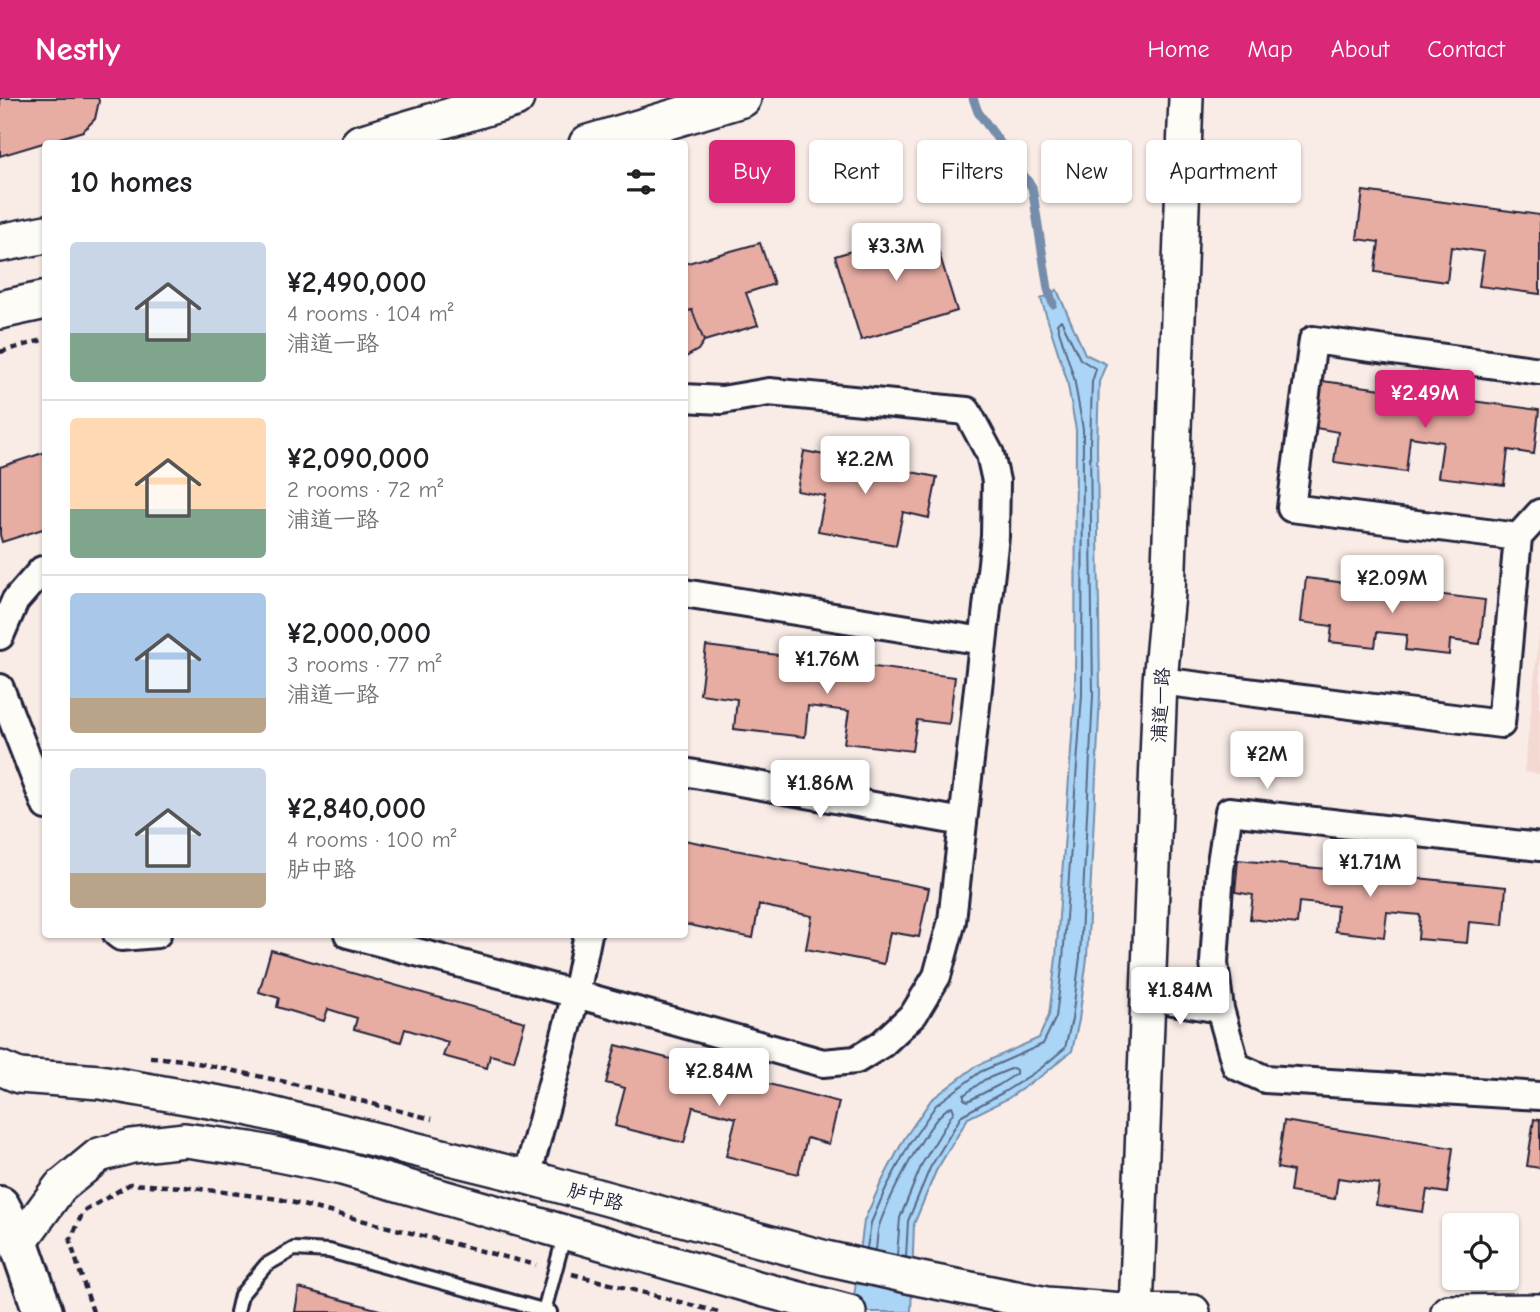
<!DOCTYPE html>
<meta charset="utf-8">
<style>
body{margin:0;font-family:"Comic Neue","LXGW WenKai TC",sans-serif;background:#f6f6f6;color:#202124;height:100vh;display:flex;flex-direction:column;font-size:26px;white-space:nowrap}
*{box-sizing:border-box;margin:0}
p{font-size:23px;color:#757577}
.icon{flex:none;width:38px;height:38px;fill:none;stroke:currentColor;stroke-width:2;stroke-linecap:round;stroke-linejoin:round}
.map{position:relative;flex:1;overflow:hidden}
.side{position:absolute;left:42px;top:42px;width:646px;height:798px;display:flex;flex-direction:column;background:#fff;border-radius:7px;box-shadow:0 2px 5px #0004}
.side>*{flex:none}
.top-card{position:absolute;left:709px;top:42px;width:665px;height:63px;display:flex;gap:14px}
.tools{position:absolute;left:1442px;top:1115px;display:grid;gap:14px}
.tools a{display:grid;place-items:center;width:77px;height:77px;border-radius:7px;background:#fff;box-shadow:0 2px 5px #0004;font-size:35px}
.price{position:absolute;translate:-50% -60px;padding:0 16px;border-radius:7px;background:#fff;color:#222;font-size:23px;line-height:46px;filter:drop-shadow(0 2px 4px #0008)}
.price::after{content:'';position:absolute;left:50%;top:42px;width:21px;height:16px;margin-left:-10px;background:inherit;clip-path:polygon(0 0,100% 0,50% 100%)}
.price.active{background:#db2777;color:#fff}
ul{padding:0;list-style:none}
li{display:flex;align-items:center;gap:21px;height:175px;padding:0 28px}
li+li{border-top:2px solid #e0e0e0}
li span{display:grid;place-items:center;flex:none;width:196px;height:140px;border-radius:7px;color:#555}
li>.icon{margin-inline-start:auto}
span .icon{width:84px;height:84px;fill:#fffc;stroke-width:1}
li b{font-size:30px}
h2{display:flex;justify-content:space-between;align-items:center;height:84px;padding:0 28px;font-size:30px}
.tag{padding:0 24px;border-radius:7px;background:#fff;box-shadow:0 2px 5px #0004;font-size:24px;line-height:63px}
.tag.active{background:#db2777;color:#fff}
header{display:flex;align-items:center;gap:42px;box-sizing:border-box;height:98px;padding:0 35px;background:#db2777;color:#fff}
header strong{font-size:33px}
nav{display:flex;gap:38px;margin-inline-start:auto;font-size:24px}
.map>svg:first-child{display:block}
.built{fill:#f4d9d2}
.water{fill:#abd5f6;stroke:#748dab;stroke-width:2}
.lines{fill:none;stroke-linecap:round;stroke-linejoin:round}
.shore{stroke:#596a86;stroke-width:2}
.stream{stroke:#748dab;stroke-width:9}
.building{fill:#e7ada3;stroke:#22223b;stroke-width:2}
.service-casing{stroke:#22223b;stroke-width:18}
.minor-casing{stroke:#22223b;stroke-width:32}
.tertiary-casing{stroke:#22223b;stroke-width:38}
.secondary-casing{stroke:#22223b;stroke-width:42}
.trunk-casing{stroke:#22223b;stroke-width:44}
.path{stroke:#22223b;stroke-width:4.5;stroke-dasharray:7 5;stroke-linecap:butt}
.service{stroke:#fdfcf7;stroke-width:12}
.minor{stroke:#fdfcf7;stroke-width:26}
.tertiary{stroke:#fdfcf7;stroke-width:33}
.secondary{stroke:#fdfcf7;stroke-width:37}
.trunk{stroke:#fdfcf7;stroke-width:38}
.labels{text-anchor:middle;stroke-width:5;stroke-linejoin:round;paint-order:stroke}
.street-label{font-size:19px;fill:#22223b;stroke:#fdfcf7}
</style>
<header>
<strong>Nestly</strong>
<nav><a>Home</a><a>Map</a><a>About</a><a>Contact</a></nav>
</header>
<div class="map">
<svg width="1540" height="1214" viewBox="0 0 1540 1214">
<rect width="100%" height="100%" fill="#f9ece6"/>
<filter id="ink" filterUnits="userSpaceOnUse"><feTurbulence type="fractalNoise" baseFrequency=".0143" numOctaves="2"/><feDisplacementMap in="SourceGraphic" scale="14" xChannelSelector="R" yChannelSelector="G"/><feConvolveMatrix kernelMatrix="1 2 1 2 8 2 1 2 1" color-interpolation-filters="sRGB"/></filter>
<g filter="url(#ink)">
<path class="built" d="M1540,529V676L1524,674Z"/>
<path class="water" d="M1057,192L1085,256L1106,266L1099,284L1097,347L1100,597L1087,860L1079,922L1072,953L1044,976L1007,1001L968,1020L936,1073L914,1126L911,1214H852L864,1123L880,1087L904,1041L931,1002L976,968L1039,940L1049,917L1056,860L1075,597L1076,332L1067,282L1041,201Z"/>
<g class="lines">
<path class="shore" d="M1013,970L1016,972V976L999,987L968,1003L964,1001V997L984,982Z
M867,1150L871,1125L886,1090L910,1045L936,1007L980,974L1043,946L1056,919L1063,861L1082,597L1083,331L1074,280L1057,226L1061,222L1080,261L1096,271L1092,284L1090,347L1093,597L1080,859L1072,921L1065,950L1040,971L1004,994L962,1017L930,1070L908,1123L906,1159
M876,1152C877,1143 877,1133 880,1125C889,1101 930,1016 952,1008L954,1013L922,1066L900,1120L897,1157"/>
<path class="stream" d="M973,0L978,14L1032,89L1048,191L1053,206"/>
</g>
<path class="building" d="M0,0H98L99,3L95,21L83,33L0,58Z
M1363,93L1540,117V196L1479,188L1484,154L1451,149L1447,184L1375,174L1379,144L1357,141Z
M931,129L957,213L861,242L835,158Z
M760,145L774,186L746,195L758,227L704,243L698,252L684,260V166Z
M760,145L774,186L746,195L758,227L704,243L692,212L684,214V166Z
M1322,283L1539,312L1534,356L1508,352L1504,387L1438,379L1443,344L1410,339L1406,374L1334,364L1338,334L1316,330Z
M804,353L937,379L929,420L903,414L896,447L818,433L825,398L797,393Z
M46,354V430L2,444L0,437V369Z
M1306,480L1485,502L1480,546L1450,542L1449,557L1405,552L1407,537L1377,534L1375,549L1330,544L1332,528L1301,524Z
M706,548L955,579L949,626L917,622L912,653L844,645L849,613L808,608L805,639L734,631L737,601L700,596Z
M684,742L929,790L919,839L890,834L884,866L806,851L812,818L759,807L753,840L684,826Z
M1238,762L1506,789L1503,827L1469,824L1467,845L1418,841L1420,817L1387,814L1384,839L1335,833L1337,808L1299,804L1297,826L1250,821L1253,797L1235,794Z
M271,852L525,924L514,963L490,957L487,970L443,958L448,944L405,931L401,944L354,931L357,920L328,911L324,923L277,909L279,900L259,894Z
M616,947L839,1004L829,1046L807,1040L798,1076L726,1058L736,1020L693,1009L684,1045L615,1028L625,990L606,985Z
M1534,1021L1540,1022V1070L1527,1068Z
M1284,1023L1453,1050L1447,1095L1427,1092L1423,1114L1376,1107L1379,1086L1338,1080L1335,1101L1290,1094L1293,1073L1277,1070Z
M299,1190L387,1214H295Z"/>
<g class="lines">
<g class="service-casing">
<path id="service" d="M544,1213L565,1135
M237,1214L241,1197L266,1167L294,1151L329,1153L550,1214"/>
</g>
<g class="minor-casing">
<path id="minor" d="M1518,439L1291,410L1313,242L1540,273
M684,495L983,543
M0,538L15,503L42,472L46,471
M1160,583L1501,626L1518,439L1540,415
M0,590L46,708
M684,674L963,724
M1540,749L1229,713L1220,771L1214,865L1220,911L1236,968L1265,981L1540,998
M117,836L121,839L157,836
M348,836L576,896L823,965L856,962L882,946L914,916L937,878L952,823L995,438L996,383L990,356L967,313L769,294L722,302L684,300
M1149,899L1220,911
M527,1079L576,896L588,836"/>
</g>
<g class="tertiary-casing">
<path id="tertiary" d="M0,970L19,978L100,984L243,1009L527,1079L826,1160L921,1181L1046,1206L1136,1213L1193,1214
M19,1145L60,1089L99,1057L132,1048L185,1042L250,1051L342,1070L761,1191L849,1214
M1136,1214L1160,583L1168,496L1186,0
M1448,1214L1540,1213"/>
</g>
<g class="secondary-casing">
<path id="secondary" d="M360,46L515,0
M588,46L742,0
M0,145L46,136
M0,212L46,202"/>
</g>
<g class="trunk-casing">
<path id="trunk" d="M0,1108L19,1145L43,1214"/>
</g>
<path class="path" d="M0,254L46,241
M150,959L184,962L290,985L432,1021
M572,1176L718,1214
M93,1214L70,1143L83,1114L130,1086L184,1089L279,1101L536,1167"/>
<use href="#service" class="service"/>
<use href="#minor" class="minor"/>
<use href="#tertiary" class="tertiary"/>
<use href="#secondary" class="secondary"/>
<use href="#trunk" class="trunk"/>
</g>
</g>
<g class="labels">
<g class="street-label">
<text transform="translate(1160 607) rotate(-87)" y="7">浦道一路</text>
<text transform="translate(596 1098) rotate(15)" y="7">胪中路</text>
</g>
</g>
</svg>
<div class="tools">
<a><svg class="icon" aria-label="locate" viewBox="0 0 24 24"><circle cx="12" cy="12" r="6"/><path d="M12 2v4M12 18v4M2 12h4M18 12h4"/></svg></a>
</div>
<b class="price" style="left:896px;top:185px">¥3.3M</b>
<b class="price active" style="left:1425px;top:332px">¥2.49M</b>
<b class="price" style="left:865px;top:398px">¥2.2M</b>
<b class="price" style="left:1392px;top:517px">¥2.09M</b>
<b class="price" style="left:827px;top:598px">¥1.76M</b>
<b class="price" style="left:1267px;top:693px">¥2M</b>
<b class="price" style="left:820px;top:722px">¥1.86M</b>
<b class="price" style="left:1370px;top:801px">¥1.71M</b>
<b class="price" style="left:1180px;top:929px">¥1.84M</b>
<b class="price" style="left:719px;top:1010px">¥2.84M</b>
<div class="top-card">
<a class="tag active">Buy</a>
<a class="tag">Rent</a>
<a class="tag">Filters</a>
<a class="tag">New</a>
<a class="tag">Apartment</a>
</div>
<section class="side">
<h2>10 homes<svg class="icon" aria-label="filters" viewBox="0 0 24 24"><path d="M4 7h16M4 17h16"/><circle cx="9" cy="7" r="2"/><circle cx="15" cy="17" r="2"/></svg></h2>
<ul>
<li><span style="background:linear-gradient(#c9d6e8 65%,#7fa58c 0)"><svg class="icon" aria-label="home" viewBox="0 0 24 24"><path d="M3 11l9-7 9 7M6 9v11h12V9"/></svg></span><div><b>¥2,490,000</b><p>4 rooms · 104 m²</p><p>浦道一路</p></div></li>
<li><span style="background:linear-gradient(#ffd9b3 65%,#7fa58c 0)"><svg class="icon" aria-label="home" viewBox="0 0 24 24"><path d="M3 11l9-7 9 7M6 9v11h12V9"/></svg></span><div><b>¥2,090,000</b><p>2 rooms · 72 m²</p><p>浦道一路</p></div></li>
<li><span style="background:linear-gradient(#a9c7e8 75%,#b9a48a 0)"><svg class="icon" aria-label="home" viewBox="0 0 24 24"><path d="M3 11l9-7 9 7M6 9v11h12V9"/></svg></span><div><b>¥2,000,000</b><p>3 rooms · 77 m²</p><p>浦道一路</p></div></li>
<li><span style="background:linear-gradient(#c9d6e8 75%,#b9a48a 0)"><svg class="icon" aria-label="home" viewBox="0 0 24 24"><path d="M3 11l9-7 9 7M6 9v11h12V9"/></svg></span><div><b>¥2,840,000</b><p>4 rooms · 100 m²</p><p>胪中路</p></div></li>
</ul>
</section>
</div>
